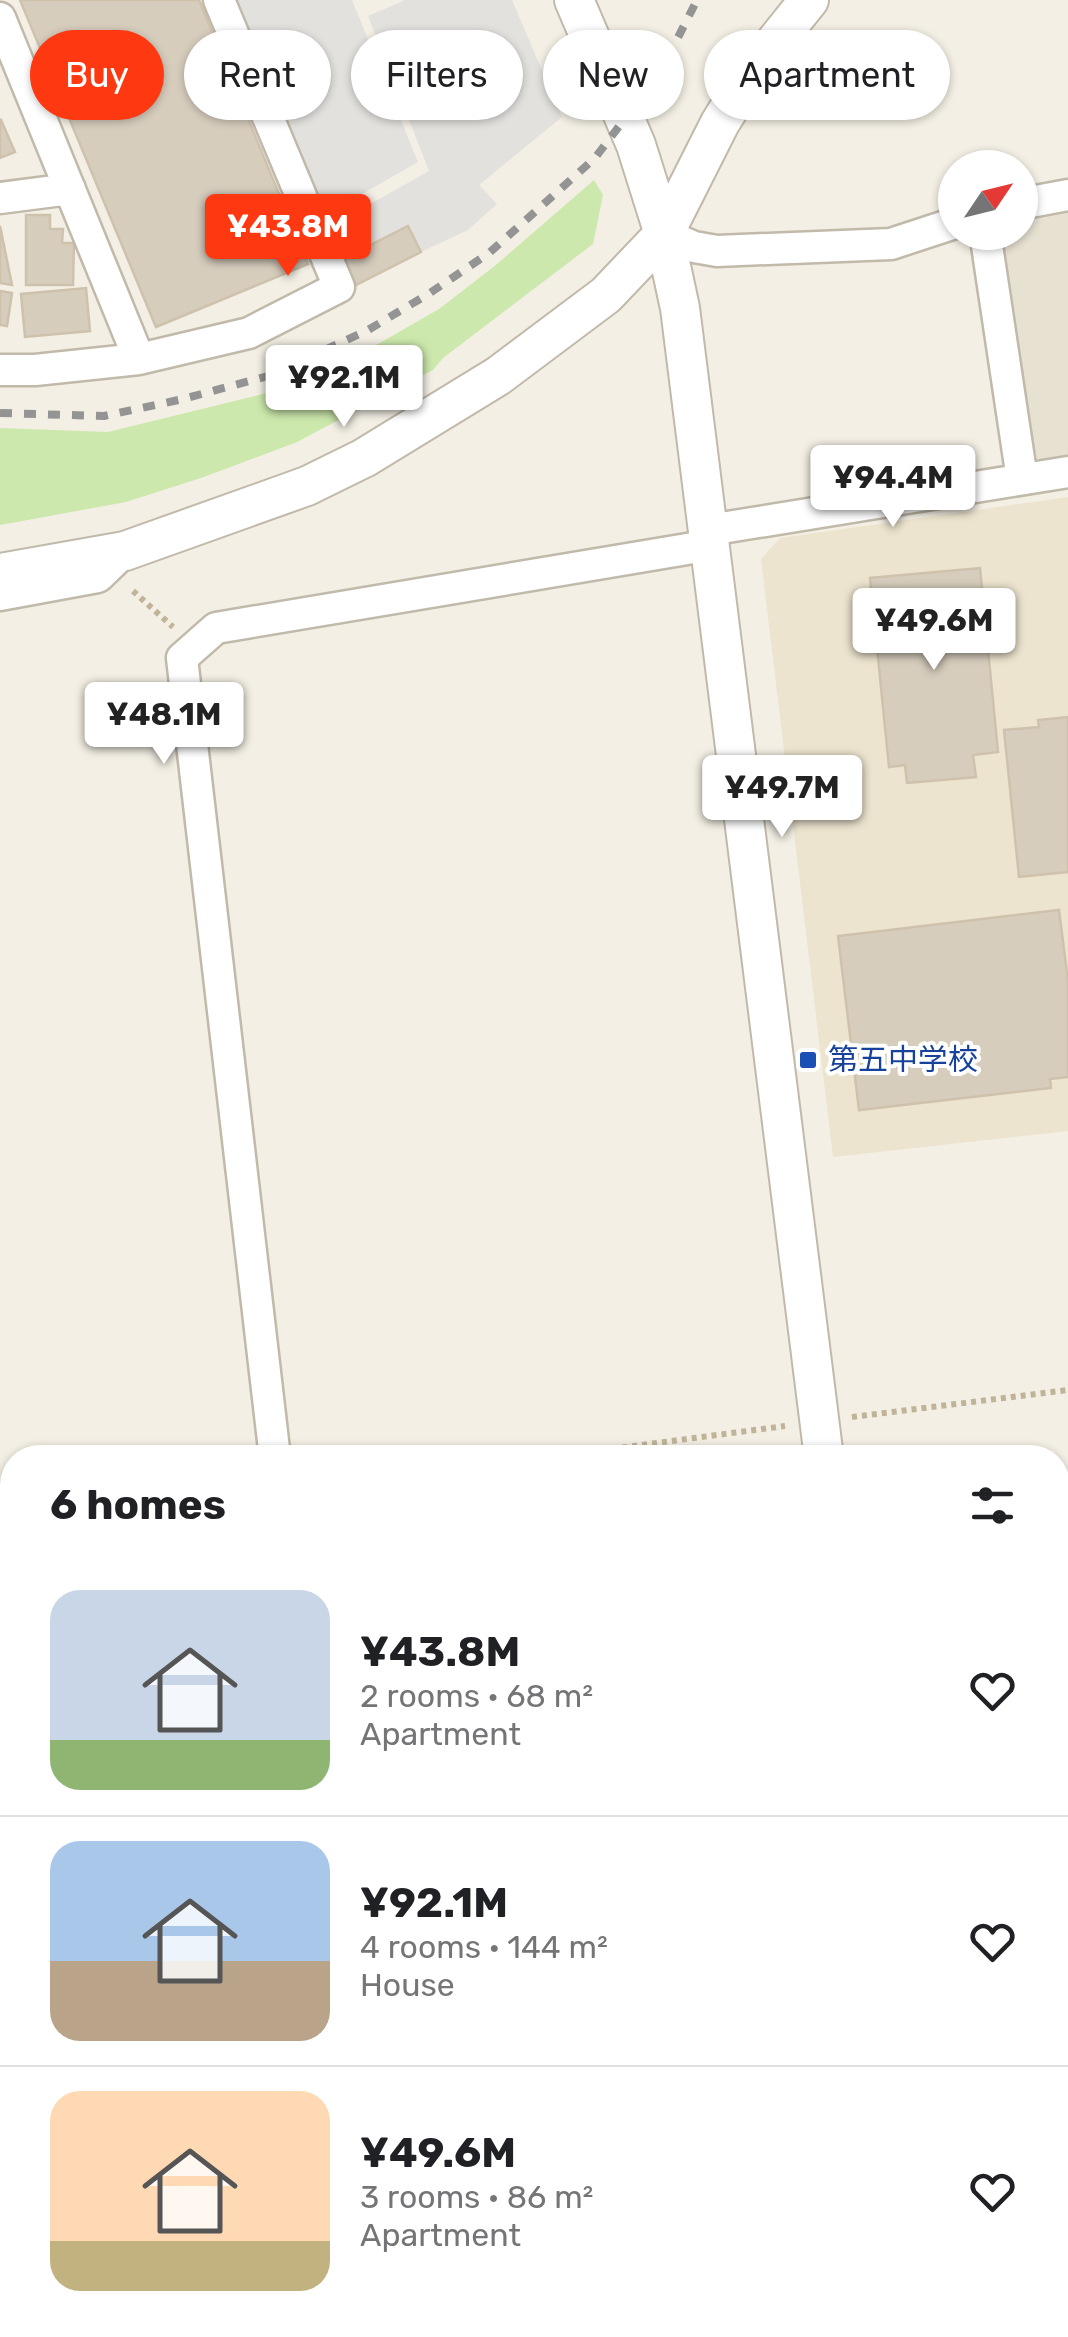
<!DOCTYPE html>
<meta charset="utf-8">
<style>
body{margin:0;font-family:Rubik,"Noto Sans JP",sans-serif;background:#f2f2f2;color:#202124;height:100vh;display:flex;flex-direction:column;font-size:38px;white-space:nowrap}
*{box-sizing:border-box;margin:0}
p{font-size:32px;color:#757577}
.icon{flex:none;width:55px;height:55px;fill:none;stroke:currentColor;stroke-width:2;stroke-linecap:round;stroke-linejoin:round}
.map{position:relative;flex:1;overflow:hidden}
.side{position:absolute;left:0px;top:1445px;width:1070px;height:892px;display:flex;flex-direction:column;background:#fff;border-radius:40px 40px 0 0;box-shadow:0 2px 8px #0004}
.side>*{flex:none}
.top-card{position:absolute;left:30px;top:30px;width:1010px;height:90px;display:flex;gap:20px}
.needle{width:65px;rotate:55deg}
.buttons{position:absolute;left:938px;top:150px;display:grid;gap:20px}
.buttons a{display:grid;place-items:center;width:100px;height:100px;border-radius:50%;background:#fff;box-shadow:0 2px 8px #0004;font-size:50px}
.price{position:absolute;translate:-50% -85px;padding:0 22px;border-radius:10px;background:#fff;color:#222;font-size:32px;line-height:65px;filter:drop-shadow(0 2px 5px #0008)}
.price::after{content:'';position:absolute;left:50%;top:60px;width:30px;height:22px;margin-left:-15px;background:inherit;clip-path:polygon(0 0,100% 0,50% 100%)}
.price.current{background:#fe3810;color:#fff}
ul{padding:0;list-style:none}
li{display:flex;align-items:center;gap:30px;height:250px;padding:0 50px}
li+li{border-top:2px solid #e0e0e0}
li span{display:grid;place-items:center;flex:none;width:280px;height:200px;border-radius:30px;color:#555}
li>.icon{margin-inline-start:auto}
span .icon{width:120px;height:120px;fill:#fffc;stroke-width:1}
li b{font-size:42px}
h2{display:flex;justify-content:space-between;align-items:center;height:120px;padding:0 50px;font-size:42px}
.chip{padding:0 35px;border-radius:45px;background:#fff;box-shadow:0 2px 8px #0004;font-size:35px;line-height:90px}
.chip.current{background:#fe3810;color:#fff}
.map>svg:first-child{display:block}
.residential{fill:#e7e1d2}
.education{fill:#ece4ce}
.green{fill:#cce8ac}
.parking{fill:#e3e1dd}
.building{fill:#d7cdbd;stroke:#cfc2ad;stroke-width:2.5}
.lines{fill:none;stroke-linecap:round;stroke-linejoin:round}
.minor-casing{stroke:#c1b9aa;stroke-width:35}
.tertiary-casing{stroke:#c1b9aa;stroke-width:42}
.path{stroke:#c0b398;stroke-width:6;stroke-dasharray:5 5;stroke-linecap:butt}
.minor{stroke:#fff;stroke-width:30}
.tertiary{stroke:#fff;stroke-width:38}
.rail{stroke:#949494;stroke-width:8;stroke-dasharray:12 12;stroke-linecap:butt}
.transit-dot{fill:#1a4fb4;stroke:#fff;stroke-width:4}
.labels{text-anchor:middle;stroke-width:8;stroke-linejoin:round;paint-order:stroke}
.transit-label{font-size:30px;fill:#164399;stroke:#fff;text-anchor:start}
</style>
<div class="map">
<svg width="1068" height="2337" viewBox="0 0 1068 2337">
<rect width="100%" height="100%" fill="#f3efe4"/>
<path class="residential" d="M1068,213V460L1039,465L1032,456L1002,244L1007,233L1020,232V222Z"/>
<path class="education" d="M1068,497V1131L833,1157L761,559L780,538Z"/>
<path class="green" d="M594,180L603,195L593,244L443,358L433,370L297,442L201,478L126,502L0,525V428L108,432L275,391L378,344L439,309L496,265Z"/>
<path class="parking" d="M238,0H352L418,162L327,214Z
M405,0H512L562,117L479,185L497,204L468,230L421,252L408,226L343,259L331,226L429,171L368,16Z"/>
<path class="building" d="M20,0H199L308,264L156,327Z
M1,120L15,152L0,158V121Z
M26,215H50V229H63L62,243H74L73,285H26Z
M0,226L12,285L0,283Z
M408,226L421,252L356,285L343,259Z
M86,288L90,331L25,337L21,294Z
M0,291L12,293L7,326L0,325Z
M980,568L998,752L973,755L976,777L907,783L905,765L889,767L870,578Z
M1068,717V872L1019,877L1004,730L1039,727L1038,720Z
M1059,910L1068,981V1077L1050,1079L1051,1088L859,1110L838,936Z
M1068,2214V2247H1065L1060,2215Z
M999,2325H1032L1039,2334V2337H957L999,2333Z"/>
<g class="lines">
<g class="minor-casing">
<path id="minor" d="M0,18L139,359
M0,198L70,189
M1020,204L1068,195
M985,232L1022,479
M664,234L694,247L717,251L891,244L955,223
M0,370H35L139,359L249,333L339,287L219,0
M709,530L1068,472
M0,595L98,577L125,551
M275,1458L182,658L216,628L711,545
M1058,1568L1068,1566
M0,1816L12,1814
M1058,2155L1068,2139
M0,2189L12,2179
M611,2337L614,2325
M746,2337L747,2325"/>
</g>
<g class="tertiary-casing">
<path id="tertiary" d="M574,0L636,145L664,234L680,308L824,1458
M0,573L125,551L307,486L364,458L498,376L606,295L664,234L720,123L753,70L809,0
M1058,2279H1068
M923,2325L924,2337
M54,2337L114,2331L260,2325"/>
</g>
<path class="path" d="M133,591L173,627
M852,1417L1068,1390
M543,1458L785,1426
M0,1521L12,1520"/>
<use href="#minor" class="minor"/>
<use href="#tertiary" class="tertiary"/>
<path class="rail" d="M0,413L104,416L183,399L268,376L368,330L430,293L489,253L595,158L661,71L697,0"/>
</g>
<rect class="transit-dot" x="798" y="1050" width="20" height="20" rx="5"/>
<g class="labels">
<g class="transit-label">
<text x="828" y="1070">第五中学校</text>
</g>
</g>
</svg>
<div class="buttons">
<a><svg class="needle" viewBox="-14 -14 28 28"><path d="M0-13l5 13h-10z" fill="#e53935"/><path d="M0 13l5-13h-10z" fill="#757577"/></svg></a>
</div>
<b class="price current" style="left:288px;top:279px">¥43.8M</b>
<b class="price" style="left:344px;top:430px">¥92.1M</b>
<b class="price" style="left:893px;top:530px">¥94.4M</b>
<b class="price" style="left:934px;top:673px">¥49.6M</b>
<b class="price" style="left:164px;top:767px">¥48.1M</b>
<b class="price" style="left:782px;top:840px">¥49.7M</b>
<div class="top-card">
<a class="chip current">Buy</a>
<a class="chip">Rent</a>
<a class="chip">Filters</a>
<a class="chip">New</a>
<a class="chip">Apartment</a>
</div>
<section class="side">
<h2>6 homes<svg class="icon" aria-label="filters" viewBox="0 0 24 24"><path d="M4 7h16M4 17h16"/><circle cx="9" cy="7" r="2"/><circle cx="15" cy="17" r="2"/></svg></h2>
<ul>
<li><span style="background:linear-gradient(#c9d6e8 75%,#8fb573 0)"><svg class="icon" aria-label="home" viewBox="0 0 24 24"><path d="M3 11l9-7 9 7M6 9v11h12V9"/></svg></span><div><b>¥43.8M</b><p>2 rooms · 68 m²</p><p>Apartment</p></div><svg class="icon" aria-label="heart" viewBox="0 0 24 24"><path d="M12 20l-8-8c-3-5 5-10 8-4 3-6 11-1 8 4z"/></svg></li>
<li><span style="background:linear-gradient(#a9c7e8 60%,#b9a48a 0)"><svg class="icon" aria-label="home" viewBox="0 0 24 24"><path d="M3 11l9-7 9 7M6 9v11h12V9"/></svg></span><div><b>¥92.1M</b><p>4 rooms · 144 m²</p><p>House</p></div><svg class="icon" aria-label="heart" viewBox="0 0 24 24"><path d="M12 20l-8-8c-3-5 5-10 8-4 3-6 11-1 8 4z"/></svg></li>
<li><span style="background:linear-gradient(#ffd9b3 75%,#c2b280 0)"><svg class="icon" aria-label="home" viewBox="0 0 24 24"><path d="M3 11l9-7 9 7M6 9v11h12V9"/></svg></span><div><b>¥49.6M</b><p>3 rooms · 86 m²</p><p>Apartment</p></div><svg class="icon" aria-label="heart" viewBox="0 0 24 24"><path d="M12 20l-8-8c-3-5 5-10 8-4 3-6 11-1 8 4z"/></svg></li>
</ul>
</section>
</div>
